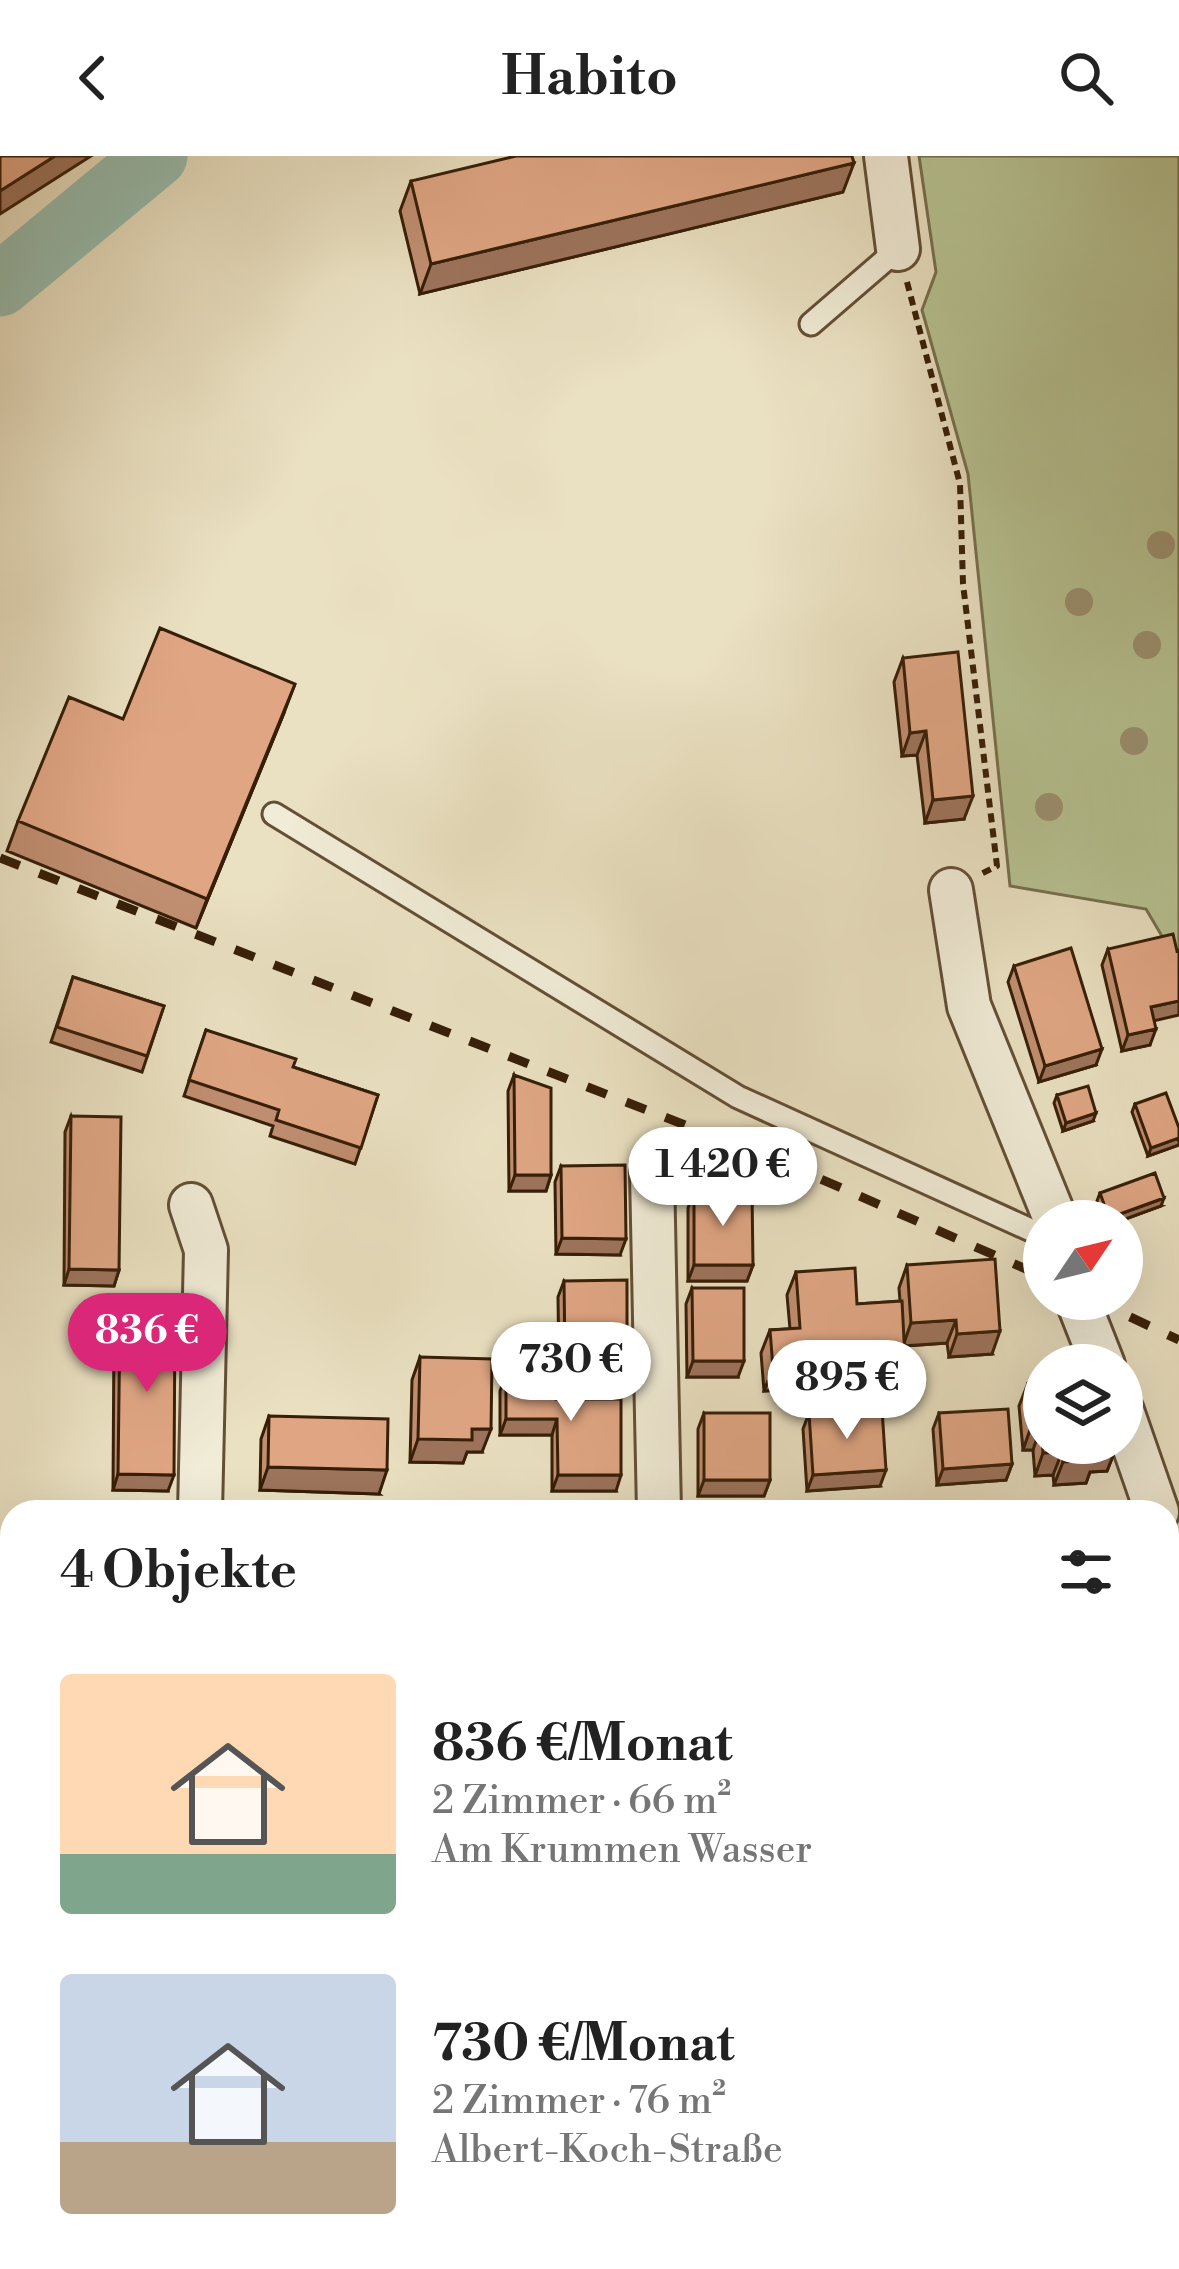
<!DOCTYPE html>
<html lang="de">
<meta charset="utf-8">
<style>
body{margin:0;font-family:"Libre Bodoni",serif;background:#f6f6f6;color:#222;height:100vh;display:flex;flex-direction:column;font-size:45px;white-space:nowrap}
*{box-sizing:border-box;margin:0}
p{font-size:39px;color:#767676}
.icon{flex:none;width:66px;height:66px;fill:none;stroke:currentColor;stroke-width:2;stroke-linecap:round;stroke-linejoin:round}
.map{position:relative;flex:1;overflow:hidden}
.drawer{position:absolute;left:0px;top:1344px;width:1179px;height:771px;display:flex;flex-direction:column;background:#fff;border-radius:36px 36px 0 0;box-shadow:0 12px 48px #0002}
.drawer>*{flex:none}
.needle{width:78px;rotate:55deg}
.controls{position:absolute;left:1023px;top:1044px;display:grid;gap:24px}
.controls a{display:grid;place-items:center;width:120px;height:120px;border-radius:50%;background:#fff;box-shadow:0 12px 48px #0002;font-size:60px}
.price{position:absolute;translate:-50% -102px;padding:0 27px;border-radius:42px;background:#fff;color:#222;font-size:39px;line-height:78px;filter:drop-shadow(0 3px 6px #0008)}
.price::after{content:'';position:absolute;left:50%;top:72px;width:36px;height:27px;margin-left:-18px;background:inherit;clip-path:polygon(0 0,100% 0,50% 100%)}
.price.current{background:#db2777;color:#fff}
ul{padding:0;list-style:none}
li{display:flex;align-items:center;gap:36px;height:300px;padding:0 60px}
li span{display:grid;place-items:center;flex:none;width:336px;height:240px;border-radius:12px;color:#555}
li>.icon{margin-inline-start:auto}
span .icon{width:144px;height:144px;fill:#fffc;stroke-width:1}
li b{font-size:51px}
h2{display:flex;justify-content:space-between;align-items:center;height:144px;padding:0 60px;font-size:51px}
header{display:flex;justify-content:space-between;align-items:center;height:156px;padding:0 60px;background:#fff;font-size:54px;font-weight:700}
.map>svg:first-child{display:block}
.green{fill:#b7c393;stroke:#76704d;stroke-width:3}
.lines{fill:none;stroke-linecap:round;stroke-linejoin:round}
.river{stroke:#98beaf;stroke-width:63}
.service-casing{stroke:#634f36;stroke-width:27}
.minor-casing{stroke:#634f36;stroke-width:48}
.path{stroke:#361e07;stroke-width:6;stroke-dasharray:9 6;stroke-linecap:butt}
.service{stroke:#f1ecd7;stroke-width:21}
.minor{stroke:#f1ecd7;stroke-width:42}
.rail{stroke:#361e07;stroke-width:9;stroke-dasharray:21 21;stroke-linecap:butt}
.tree{fill:#9c9172}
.wall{fill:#c18f72;stroke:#361e07;stroke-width:3}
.shaded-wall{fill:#9d745c;stroke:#361e07;stroke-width:3}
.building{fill:#e0a684;stroke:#361e07;stroke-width:3}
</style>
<header><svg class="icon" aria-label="back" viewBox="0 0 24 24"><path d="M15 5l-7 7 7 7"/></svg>Habito<svg class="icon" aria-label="search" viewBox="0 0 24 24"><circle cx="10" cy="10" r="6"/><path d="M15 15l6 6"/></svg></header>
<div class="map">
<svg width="1179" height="2113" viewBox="0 0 1179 2113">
<rect width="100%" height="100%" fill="#eae1c2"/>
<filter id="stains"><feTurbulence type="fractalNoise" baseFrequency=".00167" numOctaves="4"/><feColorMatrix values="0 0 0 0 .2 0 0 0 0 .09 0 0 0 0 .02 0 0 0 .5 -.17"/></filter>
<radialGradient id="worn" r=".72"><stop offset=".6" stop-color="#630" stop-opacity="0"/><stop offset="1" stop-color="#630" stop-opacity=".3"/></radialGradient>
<path class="green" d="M919,0H1179V809L1146,753L1010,730L968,318L922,154L936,116Z"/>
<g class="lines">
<path class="river" d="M0,129L156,0"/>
<g class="service-casing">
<path id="service" d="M811,168L898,93
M274,658L738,941L1044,1080"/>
</g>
<g class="minor-casing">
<path id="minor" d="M886,0L898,93
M951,734L969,850L1056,1065
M652,1017L659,1356
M191,1049L206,1094L200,1356
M1077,1143L1103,1209
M1122,1255L1157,1356
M0,1417L12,1414
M1167,1473L1175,1598L1167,1647
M0,1763H12
M1167,1781L1179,1785
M0,2056L12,2049"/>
</g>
<path class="path" d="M907,126L960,328L963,428L997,710L981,718"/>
<use href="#service" class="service"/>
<use href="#minor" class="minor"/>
<path class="rail" d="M0,702L798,1013L1044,1121
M1092,1143L1179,1184"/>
</g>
<g class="tree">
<circle cx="1161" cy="389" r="14"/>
<circle cx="1079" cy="446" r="14"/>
<circle cx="1147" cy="489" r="14"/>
<circle cx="1134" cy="585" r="14"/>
<circle cx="1049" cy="651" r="14"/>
</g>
<path class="wall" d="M411,25L843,36L420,138L400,55Z
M903,502L964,663L925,667L917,599L902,600L894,526Z
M284,557L196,772L7,695L18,665L123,563Z
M1108,793L1154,865L1150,889L1122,895L1102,809Z
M1014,810L1096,909L1039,926L1008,826Z
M73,821L164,850L142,916L51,886Z
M206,874L293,911L378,939L355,1008L270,980L273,970L184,940Z
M514,919L551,1019L546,1035H509L508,935Z
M1057,939L1093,965L1063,975L1054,947Z
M1135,948L1179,972V989L1148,1000L1132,956Z
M71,960L119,1114L114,1130L64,1129L65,976Z
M561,1010L620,1099L556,1098L555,1026Z
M694,1036L753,1109L747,1125H688V1052Z
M1100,1037L1161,1050L1120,1065H1105L1097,1045Z
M907,1109L992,1198L949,1201L947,1187L905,1190V1203L897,1226L764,1235L761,1197L770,1174L790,1173L787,1139L796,1116L857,1148L900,1145L899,1132Z
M564,1125L622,1217H559L558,1141Z
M692,1132L738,1221H687L686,1148Z
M120,1160L168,1335L113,1334L114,1176Z
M420,1201L482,1296H467L463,1307L410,1306L412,1224Z
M506,1219L556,1243L616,1335H552V1279H500V1235Z
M1028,1227L1116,1292L1107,1315L1090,1316L1086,1327L1054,1329L1053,1319L1035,1320L1033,1294H1023L1019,1250Z
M704,1257L770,1324L764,1340H698V1273Z
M809,1257L880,1330L807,1335L803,1273Z
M939,1257L1012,1308L1006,1324L937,1329L933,1273Z
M269,1260L379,1338L260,1334L261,1283Z
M1179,1675V1752L1167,1751L1173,1690Z
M1167,1790L1179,1792V1863L1167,1860Z
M1167,1881L1179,1887V1967L1167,1964Z
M12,2065V2103H82L90,2113H0V2072Z
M105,2103H191L199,2113H112Z
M1091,2103H1167L1179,2113H1087Z"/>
<path class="shaded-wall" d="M55,0H91L0,58V35Z
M854,7L843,36L420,138L431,108Z
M295,528L284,557L196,772L207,743Z
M926,575L917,599L902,600L910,577Z
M973,640L964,663L925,667L933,644Z
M1179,845V859L1145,867L1151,851Z
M1156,873L1150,889L1122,895L1128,879Z
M1102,893L1096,909L1039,926L1045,910Z
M1096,957L1093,965L1063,975L1066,967Z
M1179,982V989L1148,1000L1151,992Z
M515,1019H551L546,1035H509Z
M1164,1042L1161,1050L1120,1065H1108L1109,1062Z
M562,1082L626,1083L620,1099L556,1098Z
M694,1109H753L747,1125H688Z
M69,1113L119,1114L114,1130L64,1129Z
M956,1164L947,1187L903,1190L911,1167Z
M1000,1175L992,1198L949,1201L957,1178Z
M565,1201H627L622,1217H559Z
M905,1203L897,1226L764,1235L773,1212Z
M693,1205H744L738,1221H687Z
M506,1263H557L552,1279H500Z
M1041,1270L1033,1294H1023L1031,1271Z
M472,1273H491L482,1296H467L463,1307L410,1306L418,1283Z
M1116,1292L1107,1315L1090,1316L1086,1327L1054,1329L1063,1306L1094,1293Z
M1062,1296L1053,1319L1035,1320L1043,1297Z
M1012,1308L1006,1324L937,1329L943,1313Z
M268,1311L387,1314L379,1338L260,1334Z
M886,1314L880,1330L807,1335L813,1319Z
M118,1318L174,1319L168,1335L113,1334Z
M558,1319H621L616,1335H552Z
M704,1324H770L764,1340H698Z
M12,1626V1654L0,1656V1629Z
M1172,1734L1179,1735V1752L1167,1751Z
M0,1876L12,1878V1894L0,1893Z
M12,2026V2039L0,2046V2033Z
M1179,2047V2060L1167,2066V2054Z"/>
<path class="building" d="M0,0H55L0,35Z
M516,0H852L854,7L431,108L411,25Z
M160,472L295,528L207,743L18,665L69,541L123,563Z
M958,496L973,640L933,644L926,575L910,577L903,502Z
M1173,778L1177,795L1179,794V845L1151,851L1156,873L1128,879L1108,793Z
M1071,792L1102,893L1045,910L1014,810Z
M73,821L164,850L147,900L57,871Z
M206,874L296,903L293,911L378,939L361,992L276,964L279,954L189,924Z
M514,919L551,932V1019H515Z
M1088,930L1096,957L1066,967L1057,939Z
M1166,937L1179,972V982L1151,992L1135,948Z
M71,960L121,961L119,1114L69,1113Z
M625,1009L626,1083L562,1082L561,1010Z
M1155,1017L1164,1042L1109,1062L1100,1037Z
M694,1036H752L753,1109H694Z
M995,1103L1000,1175L957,1178L956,1164L911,1167L907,1109Z
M855,1112L857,1148L902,1145L905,1203L773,1212L770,1174L800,1172L796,1116Z
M627,1124V1201H565L564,1125Z
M692,1132H744V1205H693Z
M120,1160H175L174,1319L118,1318Z
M420,1201L492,1203L491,1273H472V1284L418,1283Z
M506,1219H556V1243H621V1319H558L557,1263H506Z
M1044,1222V1287H1115L1116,1292L1094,1293L1095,1304L1063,1306L1062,1296L1043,1297L1041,1270L1031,1271L1028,1227Z
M882,1253L886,1314L813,1319L809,1257Z
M1008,1253L1012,1308L943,1313L939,1257Z
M704,1257H770V1324H704Z
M269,1260L388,1263L387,1314L268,1311Z
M12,1556V1626L0,1629V1558Z
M1179,1675V1735L1172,1734Z
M1167,1790L1179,1792V1846L1167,1843Z
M0,1836L12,1837V1878L0,1876Z
M1167,1881L1179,1887V1942L1167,1939Z
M12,1958V2026L0,2033V1966Z
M1179,1989V2047L1167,2054V1996Z
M12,2065V2101L0,2087V2072Z
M1178,2070L1179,2113H1168L1163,2103H1167V2076Z
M14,2103H82L90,2113H22Z
M123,2103H192L199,2113H130Z
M218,2103H224L230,2113H201Z
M1101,2103H1163L1168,2113H1106Z"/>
<rect width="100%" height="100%" filter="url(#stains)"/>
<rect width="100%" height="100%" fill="url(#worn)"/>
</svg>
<div class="controls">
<a><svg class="needle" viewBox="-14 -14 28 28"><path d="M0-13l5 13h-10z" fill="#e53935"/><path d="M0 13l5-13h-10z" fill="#767676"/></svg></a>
<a><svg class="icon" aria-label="layers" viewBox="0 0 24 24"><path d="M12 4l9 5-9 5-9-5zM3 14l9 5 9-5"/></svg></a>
</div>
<b class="price" style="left:723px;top:1073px">1 420 €</b>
<b class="price current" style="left:147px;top:1239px">836 €</b>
<b class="price" style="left:571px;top:1268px">730 €</b>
<b class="price" style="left:847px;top:1286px">895 €</b>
<section class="drawer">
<h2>4 Objekte<svg class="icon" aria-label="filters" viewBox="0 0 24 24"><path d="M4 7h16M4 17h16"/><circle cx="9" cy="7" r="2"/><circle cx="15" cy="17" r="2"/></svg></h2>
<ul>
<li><span style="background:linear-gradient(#ffd9b3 75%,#7fa58c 0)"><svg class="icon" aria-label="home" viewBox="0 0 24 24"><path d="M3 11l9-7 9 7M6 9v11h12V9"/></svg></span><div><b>836 €/Monat</b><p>2 Zimmer · 66 m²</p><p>Am Krummen Wasser</p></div></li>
<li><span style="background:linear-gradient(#c9d6e8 70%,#b9a48a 0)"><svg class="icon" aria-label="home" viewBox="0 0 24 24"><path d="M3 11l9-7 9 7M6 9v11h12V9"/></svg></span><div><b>730 €/Monat</b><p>2 Zimmer · 76 m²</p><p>Albert-Koch-Straße</p></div></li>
</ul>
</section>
</div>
